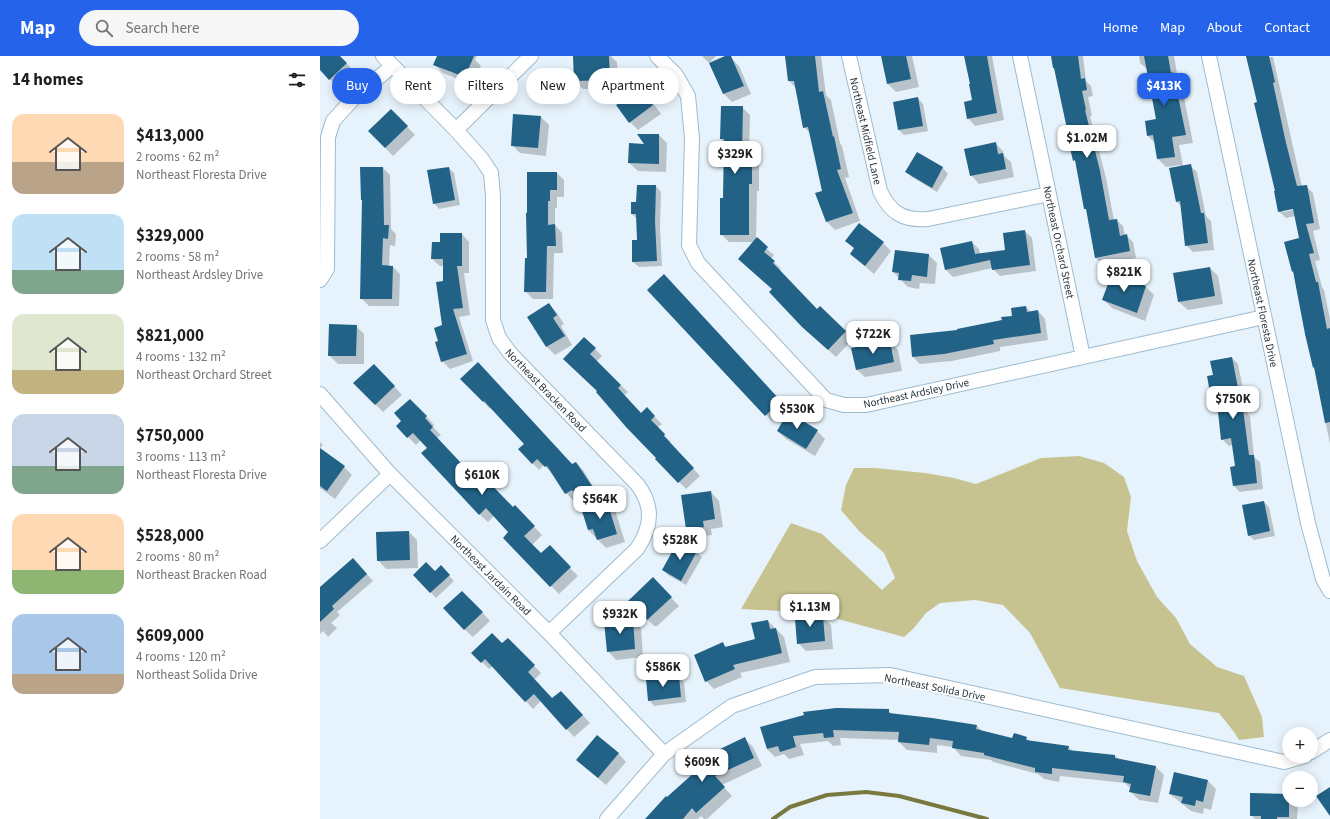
<!DOCTYPE html>
<meta charset="utf-8">
<style>
body{margin:0;font-family:"Source Sans 3",sans-serif;background:#f6f6f6;color:#202124;height:100vh;display:flex;flex-direction:column;font-size:15px;white-space:nowrap}
*{box-sizing:border-box;margin:0}
p{font-size:13px;color:#757577}
.icon{flex:none;width:22px;height:22px;fill:none;stroke:currentColor;stroke-width:2;stroke-linecap:round;stroke-linejoin:round}
.map{position:relative;flex:1;overflow:hidden}
.side{display:flex;flex-direction:column;background:#fff;width:320px}
.side>*{flex:none}
.top-card{position:absolute;left:12px;top:12px;width:380px;height:36px;display:flex;gap:8px}
.buttons{position:absolute;left:962px;top:671px;display:grid;gap:8px}
.buttons a{display:grid;place-items:center;width:36px;height:36px;border-radius:50%;background:#fff;box-shadow:0 2px 10px #0003;font-size:20px}
.price{position:absolute;translate:-50% -34px;padding:0 9px;border-radius:8px;background:#fff;color:#222;font-size:13px;line-height:26px;filter:drop-shadow(0 1px 2px #0008)}
.price::after{content:'';position:absolute;left:50%;top:24px;width:12px;height:9px;margin-left:-6px;background:inherit;clip-path:polygon(0 0,100% 0,50% 100%)}
.price.selected{background:#2563eb;color:#fff}
ul{padding:0;list-style:none}
li{display:flex;align-items:center;gap:12px;height:100px;padding:0 12px}
li span{display:grid;place-items:center;flex:none;width:112px;height:80px;border-radius:12px;color:#555}
li>.icon{margin-inline-start:auto}
span .icon{width:48px;height:48px;fill:#fffc;stroke-width:1}
li b{font-size:17px}
h2{display:flex;justify-content:space-between;align-items:center;height:48px;padding:0 12px;font-size:17px}
.tag{padding:0 14px;border-radius:18px;background:#fff;box-shadow:0 2px 10px #0003;font-size:14px;line-height:36px}
.tag.selected{background:#2563eb;color:#fff}
header{display:flex;align-items:center;gap:24px;box-sizing:border-box;height:56px;padding:0 20px;background:#2563eb;color:#fff}
header strong{font-size:19px}
nav{display:flex;gap:22px;margin-inline-start:auto;font-size:14px}
.search{width:280px;height:36px;background:#f6f6f6;display:flex;align-items:center;gap:10px;box-sizing:border-box;padding:0 14px;border-radius:22px;color:#757577;font-size:15px}
main{display:flex;flex:1;min-height:0}
.map>svg:first-child{display:block}
.green{fill:#c6c391}
.shadow{fill:#0003;fill-rule:evenodd}
.lines{fill:none;stroke-linecap:round;stroke-linejoin:round}
.stream{stroke:#79793f;stroke-width:4}
.building{fill:#216286}
.minor-casing{stroke:#9dbbcf;stroke-width:16}
.minor{stroke:#fff;stroke-width:14}
.labels{text-anchor:middle;stroke-width:4;stroke-linejoin:round;paint-order:stroke}
.street-label{font-size:11px;fill:#28343c;stroke:#fefefe}
</style>
<header>
<strong>Map</strong>
<div class="search"><svg class="icon" aria-label="search" viewBox="0 0 24 24"><circle cx="10" cy="10" r="6"/><path d="M15 15l6 6"/></svg>Search here</div>
<nav><a>Home</a><a>Map</a><a>About</a><a>Contact</a></nav>
</header>
<main>
<section class="side">
<h2>14 homes<svg class="icon" aria-label="filters" viewBox="0 0 24 24"><path d="M4 7h16M4 17h16"/><circle cx="9" cy="7" r="2"/><circle cx="15" cy="17" r="2"/></svg></h2>
<ul>
<li><span style="background:linear-gradient(#ffd9b3 60%,#b9a48a 0)"><svg class="icon" aria-label="home" viewBox="0 0 24 24"><path d="M3 11l9-7 9 7M6 9v11h12V9"/></svg></span><div><b>$413,000</b><p>2 rooms · 62 m²</p><p>Northeast Floresta Drive</p></div></li>
<li><span style="background:linear-gradient(#bfe0f5 70%,#7fa58c 0)"><svg class="icon" aria-label="home" viewBox="0 0 24 24"><path d="M3 11l9-7 9 7M6 9v11h12V9"/></svg></span><div><b>$329,000</b><p>2 rooms · 58 m²</p><p>Northeast Ardsley Drive</p></div></li>
<li><span style="background:linear-gradient(#dfe7d0 70%,#c2b280 0)"><svg class="icon" aria-label="home" viewBox="0 0 24 24"><path d="M3 11l9-7 9 7M6 9v11h12V9"/></svg></span><div><b>$821,000</b><p>4 rooms · 132 m²</p><p>Northeast Orchard Street</p></div></li>
<li><span style="background:linear-gradient(#c9d6e8 65%,#7fa58c 0)"><svg class="icon" aria-label="home" viewBox="0 0 24 24"><path d="M3 11l9-7 9 7M6 9v11h12V9"/></svg></span><div><b>$750,000</b><p>3 rooms · 113 m²</p><p>Northeast Floresta Drive</p></div></li>
<li><span style="background:linear-gradient(#ffd9b3 70%,#8fb573 0)"><svg class="icon" aria-label="home" viewBox="0 0 24 24"><path d="M3 11l9-7 9 7M6 9v11h12V9"/></svg></span><div><b>$528,000</b><p>2 rooms · 80 m²</p><p>Northeast Bracken Road</p></div></li>
<li><span style="background:linear-gradient(#a9c7e8 75%,#b9a48a 0)"><svg class="icon" aria-label="home" viewBox="0 0 24 24"><path d="M3 11l9-7 9 7M6 9v11h12V9"/></svg></span><div><b>$609,000</b><p>4 rooms · 120 m²</p><p>Northeast Solida Drive</p></div></li>
</ul>
</section>
<div class="map">
<svg width="1010" height="763" viewBox="0 0 1010 763">
<rect width="100%" height="100%" fill="#e7f3fc"/>
<path class="green" d="M759,400L784,407L804,421L811,441L807,475L817,505L837,541L856,562L870,588L897,611L924,620L942,661L944,681L919,684L914,676L899,657L740,632L710,577L683,549L655,544L620,547L606,557L593,573L584,581L496,557L421,553L471,467L502,478L562,534L575,522L564,497L539,475L521,454L526,429L534,412H555L605,417L634,422L656,428L721,402Z"/>
<path class="shadow" d="M0,0H19L32,13L15,29L0,12Z
M118,0H157L155,4L161,10L153,29L123,17L115,9Z
M254,0H291L297,6L298,32L263,33L255,25Z
M382,0H396L389,7Z
M466,0H501L506,39L511,44L520,87L522,90L529,121L525,122L540,165L515,174L507,166L497,138L503,135L491,78L484,71L476,32L469,25Z
M562,0H592L599,31L576,36L568,28Z
M645,0H672L684,64L655,70L648,62L653,45L651,28Z
M732,0H763L766,25L771,30L773,40L768,41L772,60H770L786,122L794,164H797L803,170L805,180L806,179L813,186L816,202L782,208L775,201L767,154L765,152L757,107L754,104Z
M819,0H854L858,23L861,26L873,87L859,89L863,110L870,109L877,116L886,160L891,165L894,194L873,196L866,189L862,151L857,146L860,109L846,111L838,103L835,87L828,80L826,66L837,64L827,13L820,7Z
M926,0L953,1L982,131L986,130L993,137L1000,173L993,175L1000,204L995,205L1002,231L1004,234L1010,263V388L975,218L972,215L980,183L976,160L966,162L959,155L939,47ZM978,151V153L963,156V154Z
M411,2L419,10L431,38L412,46L404,38L391,7Z
M315,25L323,34L341,58L318,74L310,66L304,45Z
M598,42L603,48L608,75L584,79L579,74Z
M422,51L430,59L429,98H432L439,105V135H437L436,184L454,199L451,203L461,213L460,215L497,255L526,275L533,283L516,301L491,278L453,234L435,186H409L401,178L404,143V86L401,83Z
M221,61L229,69L226,100L200,97L192,89Z
M79,62L95,79L73,100L49,75Z
M339,79L347,87L346,116L318,115L309,107L326,89Z
M675,87L683,95L684,100L691,106L694,121L659,128L651,119Z
M597,97L623,112L628,118L617,136L592,121L586,116Z
M63,112L70,119L71,173L76,178L75,190L70,189L69,210H72L80,218L79,250H49L41,242Z
M129,112L134,117L140,149L119,153L114,147Z
M237,117L244,124V141H237V152H235V169L242,177L243,197H234L233,243H213L205,235L208,203L207,158Z
M336,130L341,136L340,171L342,210L319,211L313,206L318,185L317,163L312,158L317,147Z
M705,175L712,182L716,215L680,220L672,212L633,221L626,214L622,193L652,186L659,193L660,198L687,195Z
M142,178L149,186V217H144L150,259L139,261L153,305L130,313L122,305L119,286L123,270L124,210H120L112,203L121,187Z
M527,185L563,187L571,195L554,218L531,198L535,193Z
M576,195L609,199L617,207L615,228L600,227L599,233L588,231L573,216Z
M890,212L898,220L903,248L868,254L859,246L854,218Z
M350,226L467,352L452,365L329,234Z
M826,231L834,239L825,265L792,252L784,244Z
M229,248L237,257L244,268L241,270L252,289L235,299L227,291L209,261Z
M706,251L711,256L718,255L725,263L728,284L680,291V295L632,305L600,308L593,301L693,260Z
M36,270L44,278V308H18L9,299Z
M266,284L282,300L276,306L308,336L304,339L321,358L327,353L342,368L337,372L351,386L350,387L380,420L366,433L337,403L338,402L279,335Z
M570,286L578,294L582,315L545,321L536,313Z
M912,302L918,308L928,358L930,360L934,401L940,406L943,433L920,436L914,430L916,411L913,389L909,390L902,383V356L899,343H898L891,336L894,320Z
M62,317L82,339L63,356L55,348Z
M142,323L253,409L256,407L263,414L278,438L264,446L259,441L253,444L246,437L233,418L224,409L219,414L199,393L205,388L171,351L170,353Z
M99,352L114,369L113,371L121,379L117,382L149,416L146,418L158,429L203,459L222,479L212,489L221,499L229,491L258,520L239,538L184,482L190,477L174,460L168,466L159,458L101,384L96,389L88,381Z
M458,375H497L505,383L495,400L466,383Z
M0,386L3,389L0,392Z
M0,399L24,411L32,419L15,443L0,432Z
M391,436L399,445L403,471L391,473L392,479L375,481L366,473Z
M287,446L295,454L305,486L286,492L268,474Z
M944,446L949,451L955,480L934,484L929,479Z
M89,476L97,484L98,512L66,513L58,504Z
M358,486L376,496L382,501L366,529L348,519L343,514Z
M39,509L53,525L17,556L20,559L11,567L17,572L8,581L3,575L0,578V531Z
M121,511L134,525L116,542L94,519L115,516Z
M333,523L359,550L337,570H334L326,562Z
M151,544L170,565L153,581L144,573Z
M493,553L511,569L513,593L486,595L478,587L485,563Z
M312,564L321,572L323,601L296,604L288,595Z
M448,565L464,581L470,606L420,617L422,621L394,633L386,625L403,588L407,591L436,584Z
M188,583L221,617L214,624L233,643H248L270,667L254,681L221,645L213,653L173,610L169,613L153,597L183,589Z
M358,621L364,626L366,646L334,650L329,644Z
M568,654L573,659L657,670L662,675L693,683L706,682L710,685L748,691L753,695L795,700L799,703L836,711L844,719L838,747L819,744L811,736V733L805,727L740,720L739,726L724,723L718,718L673,706L671,704L641,700L633,691L617,689V697L587,694L579,686V684L520,682L521,689L513,690L508,685L480,688L484,699L469,703L464,698L455,701L447,693L441,672Z
M424,682L433,691L442,710L402,729L412,740L387,763H384L381,760L378,763H327L347,743Z
M298,697L306,706L286,729L266,712Z
M855,717L888,725L896,733L891,754L884,752L883,758L871,755L850,738Z
M969,739V744H975L978,747L977,763H935L931,759Z"/>
<g class="lines">
<path class="stream" d="M453,763L470,751L507,739L546,736L579,740L667,763"/>
</g>
<path class="building" d="M0,0H20L27,7L9,24L0,14Z
M117,0H154L145,21L113,9Z
M253,0H289L290,24L254,25Z
M405,0H411L424,30L403,38L389,7Z
M465,0H495L499,36L503,35L513,81L514,80L521,113L517,114L533,157L506,166L495,137L502,135L488,71L483,72L474,25H468Z
M561,0H586L591,23L567,28Z
M644,0H667L677,57L647,63L644,46L652,44L649,28H650Z
M731,0H758L761,23L765,22L767,34L762,35L766,54H765L780,115L789,164L797,163L800,180L807,178L810,195L775,202L766,153H764L755,104L753,105L746,74L747,73L734,12H733Z
M824,0H848L851,17L853,16L866,79L852,81L855,101L837,103L833,79L827,80L825,65L836,63Z
M926,0H949L955,26L953,27L966,87L977,130L987,129L994,167L986,168L994,197L989,198L996,226H998L1007,273L1010,272V366L1005,367L994,311L993,312L985,278L973,215L972,216L964,186L979,182L973,153L958,156L954,135H955L934,47L937,46Z
M315,24L333,49L309,67L296,49L303,45L297,37Z
M598,41L603,70L578,74L573,46Z
M401,50H423L422,97H432V128H429V179H400V142H403L404,83H400Z
M71,53L88,70L65,92L48,75Z
M193,58L221,60L218,92L191,90Z
M317,78H339V108L308,107L309,87L324,88Z
M676,86L678,98L683,97L686,113L650,120L644,93Z
M597,96L623,111L612,132L585,116Z
M871,108L881,157H884L888,187L865,190L860,145L856,146L849,112Z
M40,111H63L64,169H69L68,183L63,182L62,209L73,210L72,243H40L42,144H41Z
M129,111L135,144L113,148L107,114Z
M207,116H237V134H230V145H228V169L235,168L236,190H227L226,236H204L205,202H207L206,157H207Z
M317,129H336L335,165L337,205L312,206V184H317L316,158H311V146H316Z
M539,167L564,186L545,210L530,198L534,192L525,185Z
M705,174L710,209L672,214L670,204L625,214L620,192L652,185L655,198L685,194L683,177Z
M120,177H142V210H137L143,252L133,253L147,298L121,306L115,286L118,285L114,272L122,269L116,226L123,225V203H111L112,186H120Z
M437,181L448,191L444,196L455,205L453,207L497,253L500,250L526,275L508,294L482,271L449,236L452,233L418,203Z
M575,194L609,198L607,221L592,219L591,225L578,224L579,217L572,216Z
M890,211L895,240L858,246L853,217Z
M792,217L826,230L817,257L782,244Z
M344,218L461,345L445,360L327,234Z
M229,247L237,259L233,262L245,280L226,291L207,261Z
M706,250L707,256L718,254L721,277L673,284L674,288L624,298L592,301L590,279L637,274V273L682,264L681,261L692,260L691,252Z
M9,268L37,269L36,300H8Z
M264,281L276,292L270,298L301,329L298,332L321,357L327,351L335,360L331,364L345,378L344,380L374,412L358,427L335,403L336,402L306,371L276,336L277,335L243,303Z
M570,285L574,306L536,314L531,292Z
M912,301L922,353H923L929,399H934L937,427L913,430L910,411L915,410L911,382L901,384L898,356L900,355L897,335L890,337L887,320L893,319L890,305Z
M158,306L252,408L256,406L272,430L257,440L252,434L245,438L227,410L225,411L217,403L212,408L198,393L204,388L164,345L163,346L140,323Z
M54,308L75,330L55,349L33,327Z
M90,343L107,360L105,362L113,371L110,374L141,407L139,409L158,428L164,421L193,451L195,449L215,470L204,480L221,497L230,489L251,511L230,531L183,482L188,476L166,452L159,459L101,397L107,392L93,377L87,382L76,370L81,365L74,357Z
M468,356L498,374L486,393L457,375Z
M0,392L25,410L7,435L0,430Z
M391,435L395,463L383,465L384,471L366,473L361,439Z
M287,445L297,478L277,484L273,473L268,474L261,452Z
M944,445L950,475L928,480L922,449Z
M89,475L90,504L57,505L56,476Z
M358,485L377,495L361,525L342,514Z
M33,502L47,518L12,550L14,553L0,566V531Z
M106,506L115,515L121,509L130,519L110,537L93,519Z
M333,521L352,541L327,564L308,545Z
M142,535L163,556L144,574L123,552Z
M494,552L495,560H503L505,585L477,588L475,563L483,562L482,553Z
M313,562L315,593L287,596L284,565Z
M448,564L450,573L456,572L462,597L413,609L415,613L385,626L374,599L403,586L405,591L435,583L431,567Z
M172,577L182,587L188,582L215,609L208,616L232,642L241,635L263,659L246,674L214,638L205,646L165,603L161,607L151,597Z
M359,620L361,641L328,645L326,623Z
M516,652L569,653V657L612,662L657,669L656,673L692,682L694,677L707,681L706,684L749,690L748,694L795,699V702L836,710L830,740L809,736L811,728L803,726L804,720L732,712V718L715,716V712L664,699V697L632,692L633,685L610,682L609,689L578,686L579,676L513,674L514,681L504,682L503,677L473,680L476,691L460,696L458,690L447,693L440,671L484,659L483,656Z
M277,679L299,697L278,722L256,704Z
M425,681L434,702L395,720L405,731L376,757L372,752L363,763H325L346,740L347,741L395,698L394,696Z
M854,716L888,724L883,746L876,744L875,750L861,747L863,741L849,738Z
M1010,731V760L996,740Z
M930,737L969,738V761H957V763H941V760H930Z"/>
<g class="lines">
<g class="minor-casing">
<path id="minor" d="M63,0L136,74L161,102L171,117L173,140V264L179,282L190,297L317,428C334,450 332,471 317,493L229,577
M337,0L356,19L368,40L372,82L369,189L378,207L506,344L524,349H546L944,261
M529,0L560,135C570,157 584,165 608,163L729,138
M700,0L763,301
M889,0L988,467L1003,523L1010,535
M136,74L211,0
M0,224L7,213L8,81L13,65L32,44L72,10
M0,338L70,418L229,577L344,698
M0,485L70,418
M991,696L1010,684
M287,763L344,698L412,650L495,621L570,619L964,706L985,700"/>
</g>
<use href="#minor" class="minor"/>
</g>
<g class="labels">
<g class="street-label">
<text transform="translate(546 75) rotate(77)" y="4">Northeast Midfield Lane</text>
<text transform="translate(739 186) rotate(78)" y="4">Northeast Orchard Street</text>
<text transform="translate(943 257) rotate(78)" y="4">Northeast Floresta Drive</text>
<text transform="translate(226 334) rotate(46)" y="4">Northeast Bracken Road</text>
<text transform="translate(596 337) rotate(-12)" y="4">Northeast Ardsley Drive</text>
<text transform="translate(171 519) rotate(45)" y="4">Northeast Jardain Road</text>
<text transform="translate(615 631) rotate(11)" y="4">Northeast Solida Drive</text>
</g>
</g>
</svg>
<div class="buttons">
<a>+</a>
<a>−</a>
</div>
<b class="price selected" style="left:844px;top:51px">$413K</b>
<b class="price" style="left:767px;top:103px">$1.02M</b>
<b class="price" style="left:415px;top:119px">$329K</b>
<b class="price" style="left:804px;top:237px">$821K</b>
<b class="price" style="left:553px;top:299px">$722K</b>
<b class="price" style="left:913px;top:364px">$750K</b>
<b class="price" style="left:477px;top:374px">$530K</b>
<b class="price" style="left:162px;top:440px">$610K</b>
<b class="price" style="left:280px;top:464px">$564K</b>
<b class="price" style="left:360px;top:505px">$528K</b>
<b class="price" style="left:490px;top:572px">$1.13M</b>
<b class="price" style="left:300px;top:579px">$932K</b>
<b class="price" style="left:343px;top:632px">$586K</b>
<b class="price" style="left:382px;top:727px">$609K</b>
<div class="top-card">
<a class="tag selected">Buy</a>
<a class="tag">Rent</a>
<a class="tag">Filters</a>
<a class="tag">New</a>
<a class="tag">Apartment</a>
</div>
</div>
</main>
